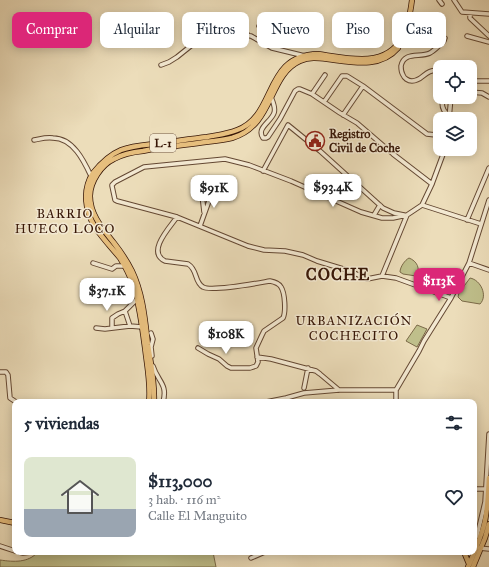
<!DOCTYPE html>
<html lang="es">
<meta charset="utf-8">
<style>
body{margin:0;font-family:"IM FELL Great Primer",serif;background:#f2f2f3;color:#1f2937;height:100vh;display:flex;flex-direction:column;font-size:15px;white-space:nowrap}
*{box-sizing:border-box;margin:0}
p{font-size:13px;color:#747a83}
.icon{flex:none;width:22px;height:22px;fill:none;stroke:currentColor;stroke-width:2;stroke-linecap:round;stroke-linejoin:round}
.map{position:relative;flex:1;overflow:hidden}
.side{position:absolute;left:12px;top:399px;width:465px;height:156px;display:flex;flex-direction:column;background:#fff;border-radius:8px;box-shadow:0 2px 10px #0003}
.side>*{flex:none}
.guide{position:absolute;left:12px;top:12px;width:465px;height:36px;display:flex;gap:8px}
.tools{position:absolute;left:433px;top:60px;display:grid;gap:8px}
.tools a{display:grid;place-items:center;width:44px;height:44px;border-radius:8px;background:#fff;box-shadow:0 2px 10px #0003;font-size:20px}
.price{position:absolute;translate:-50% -34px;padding:0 9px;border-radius:8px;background:#fff;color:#222;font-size:13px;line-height:26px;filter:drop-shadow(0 1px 2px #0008)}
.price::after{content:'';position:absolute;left:50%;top:24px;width:12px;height:9px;margin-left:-6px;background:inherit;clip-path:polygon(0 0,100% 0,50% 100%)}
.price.active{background:#db2777;color:#fff}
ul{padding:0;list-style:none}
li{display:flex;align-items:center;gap:12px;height:100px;padding:0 12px}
li span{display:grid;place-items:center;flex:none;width:112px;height:80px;border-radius:8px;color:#555}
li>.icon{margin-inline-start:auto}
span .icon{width:48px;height:48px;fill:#fffc;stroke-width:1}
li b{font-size:17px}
h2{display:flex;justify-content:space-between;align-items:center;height:48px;padding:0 12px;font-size:17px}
.chip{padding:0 14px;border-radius:8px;background:#fff;box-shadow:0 2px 10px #0003;font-size:14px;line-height:36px}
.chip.active{background:#db2777;color:#fff}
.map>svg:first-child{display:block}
.green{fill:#bfbf8b;stroke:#7b6a48}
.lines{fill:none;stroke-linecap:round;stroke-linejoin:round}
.minor-casing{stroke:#644833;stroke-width:5.5}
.major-casing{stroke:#371606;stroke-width:6}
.minor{stroke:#f3e9d2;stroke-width:3.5}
.major{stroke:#e6be7d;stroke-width:4.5}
.labels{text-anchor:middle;stroke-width:3;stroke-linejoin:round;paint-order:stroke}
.shield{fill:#f3e9d2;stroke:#6f5543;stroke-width:1}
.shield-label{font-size:11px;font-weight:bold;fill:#371606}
.poi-label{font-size:12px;font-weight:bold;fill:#371606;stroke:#f3e9d2;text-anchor:start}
.neighbourhood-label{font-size:13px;letter-spacing:1px;fill:#371606;stroke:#f3e9d2}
.district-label{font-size:16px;font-weight:bold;letter-spacing:1px;fill:#371606;stroke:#f3e9d2}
</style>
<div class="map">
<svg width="489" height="567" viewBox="0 0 489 567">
<rect width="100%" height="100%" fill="#ecddba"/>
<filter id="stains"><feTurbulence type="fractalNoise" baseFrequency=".005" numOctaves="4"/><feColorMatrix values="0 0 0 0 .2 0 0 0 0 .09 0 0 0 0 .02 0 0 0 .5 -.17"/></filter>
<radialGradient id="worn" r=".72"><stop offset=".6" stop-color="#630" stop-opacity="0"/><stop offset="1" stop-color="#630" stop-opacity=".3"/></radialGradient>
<path class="green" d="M409,258C417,261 421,269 416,276L403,274L400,272C400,267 405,260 409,258Z
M470,278C481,280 488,296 480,304L462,301L458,297L459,293Z
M417,325L427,329L417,347L406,341Z
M38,552H213L216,567H0V560C14,562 28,563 38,552Z"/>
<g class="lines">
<g class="minor-casing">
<path id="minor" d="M439,0L442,4
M454,0L462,12L489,14
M470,13V18L472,20L489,36
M259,26L265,30L266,44
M206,31C219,29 232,29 244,31L248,35
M467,36L489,42
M161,65L169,62L177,57L192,45L196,43L208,41L222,40L244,35L251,36L272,48L305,56
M440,71C424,68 424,81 412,81C408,81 404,78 403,75C401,72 401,69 401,66C404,51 420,58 430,53C435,50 440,45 444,41L445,38L442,37
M470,81H489
M470,92L482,93L489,97
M312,94L325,75
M271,97C273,102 276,108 274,113C271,122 256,128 263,138H266L268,137L280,119L295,91L298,89H300L312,94L340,113L357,123L393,154L432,184
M443,97C441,105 442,111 449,115
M324,102L342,76H347L363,86L427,134L436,135L440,133
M343,115L363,86
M449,119L451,97
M34,140C40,139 46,137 53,138C73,138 84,161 91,176
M445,149L432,184L422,205L407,215L393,218H382L361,212L291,181L249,165L225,159L144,167L115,182L112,185V186L115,200L117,201L177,217L248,246L264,250L285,251L303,255L317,261L350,271L367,279L382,276L396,278L451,298
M263,171L288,125L320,151L383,208L394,213L404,215
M422,205L481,224
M204,212L202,195L211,194
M374,215L380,205
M177,217C170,227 146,252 165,261L188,264C198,270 194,282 203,287C211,292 258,283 270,281C275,282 279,283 281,287C285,293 286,312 283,318L264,331L262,335L256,348L258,362L256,366L250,368H231L227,366L219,359L208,354L198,348
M467,220L489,168
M200,226L214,187
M93,263L112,269L116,266H124
M469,263L489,270
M382,276L407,215
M130,326L125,311L137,299
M96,328L105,329L130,326L142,327
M112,328V318L118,314L125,311
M151,333L153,339L151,347L152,356
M257,357L271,359L316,371L320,374L339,390
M153,366C158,382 168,384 163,402
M0,372H6L8,375L10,398L16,402
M304,388L308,368
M266,402L286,398L304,393L339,390H396
M396,402V390L419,351L424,341L451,298L469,263L489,200
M474,489H487
M474,540L477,536L485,502L489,434
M0,546L15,551
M479,548L489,549
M19,552L23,553L31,552
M251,558L265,552"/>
</g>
<g class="major-casing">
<path id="major" d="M149,402C151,384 147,366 145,348C142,328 140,305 133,285C130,276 125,266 120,258C112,248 102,238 95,227C85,211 82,190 93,173C101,163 109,155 121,150C131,146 143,145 153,144C171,142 189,139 207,137C217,135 227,134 237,130C277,116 263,55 318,54C332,56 347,59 362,59C400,59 408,32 412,0
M154,402C155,383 151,364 148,345C145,320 143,294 132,271C127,261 121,252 114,243C103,229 90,215 90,196C90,182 101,165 114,159C123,154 133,152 143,151C163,147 185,145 206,142C215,141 224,140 232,138C274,126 268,75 300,61C309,57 318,58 327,59C352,62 380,69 398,48
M0,520L15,523
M464,552L469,564
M468,567C474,553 480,540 484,525C488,510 488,494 489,478
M473,567L485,538L489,524"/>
</g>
<use href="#minor" class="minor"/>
<use href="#major" class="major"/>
</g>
<defs>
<g id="civic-ring" transform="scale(1)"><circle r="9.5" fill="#f3e9d2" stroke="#8f2418" stroke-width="1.5"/><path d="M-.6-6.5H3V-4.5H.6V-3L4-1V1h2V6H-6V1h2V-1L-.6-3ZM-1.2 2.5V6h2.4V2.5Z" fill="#8f2418"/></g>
</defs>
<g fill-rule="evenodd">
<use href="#civic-ring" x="315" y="141"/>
</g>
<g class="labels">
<rect class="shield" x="150" y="134" width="26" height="18" rx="3"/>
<g class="shield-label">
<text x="163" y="147">L-1</text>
</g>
<g class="poi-label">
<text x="329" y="138">Registro<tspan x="329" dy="14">Civil de Coche</tspan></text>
</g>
<g class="neighbourhood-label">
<text x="65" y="218">BARRIO<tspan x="65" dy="15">HUECO LOCO</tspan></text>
<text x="354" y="325">URBANIZACIÓN<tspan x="354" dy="15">COCHECITO</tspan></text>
</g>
<g class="district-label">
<text x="338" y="280">COCHE</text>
</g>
</g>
<rect width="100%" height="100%" filter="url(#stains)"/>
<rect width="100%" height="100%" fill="url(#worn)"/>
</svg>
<div class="tools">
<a><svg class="icon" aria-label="locate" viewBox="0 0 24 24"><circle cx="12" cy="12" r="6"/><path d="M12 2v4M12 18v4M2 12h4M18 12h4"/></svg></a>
<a><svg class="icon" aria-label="layers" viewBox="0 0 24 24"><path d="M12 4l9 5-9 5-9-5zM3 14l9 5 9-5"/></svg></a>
</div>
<b class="price" style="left:333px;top:208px">$93.4K</b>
<b class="price" style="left:214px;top:209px">$91K</b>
<b class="price active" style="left:439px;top:302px">$113K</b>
<b class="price" style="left:107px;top:312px">$37.1K</b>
<b class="price" style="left:226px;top:355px">$108K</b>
<div class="guide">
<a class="chip active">Comprar</a>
<a class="chip">Alquilar</a>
<a class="chip">Filtros</a>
<a class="chip">Nuevo</a>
<a class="chip">Piso</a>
<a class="chip">Casa</a>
</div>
<section class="side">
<h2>5 viviendas<svg class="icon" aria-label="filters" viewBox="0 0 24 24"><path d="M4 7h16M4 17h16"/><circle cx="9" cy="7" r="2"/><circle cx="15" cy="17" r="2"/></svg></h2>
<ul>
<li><span style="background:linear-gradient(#dfe7d0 65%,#9aa5b1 0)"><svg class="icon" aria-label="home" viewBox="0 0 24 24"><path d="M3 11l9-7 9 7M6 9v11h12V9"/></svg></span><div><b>$113,000</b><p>3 hab. · 116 m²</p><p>Calle El Manguito</p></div><svg class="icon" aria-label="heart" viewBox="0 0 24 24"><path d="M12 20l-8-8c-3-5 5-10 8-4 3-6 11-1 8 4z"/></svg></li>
</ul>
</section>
</div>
